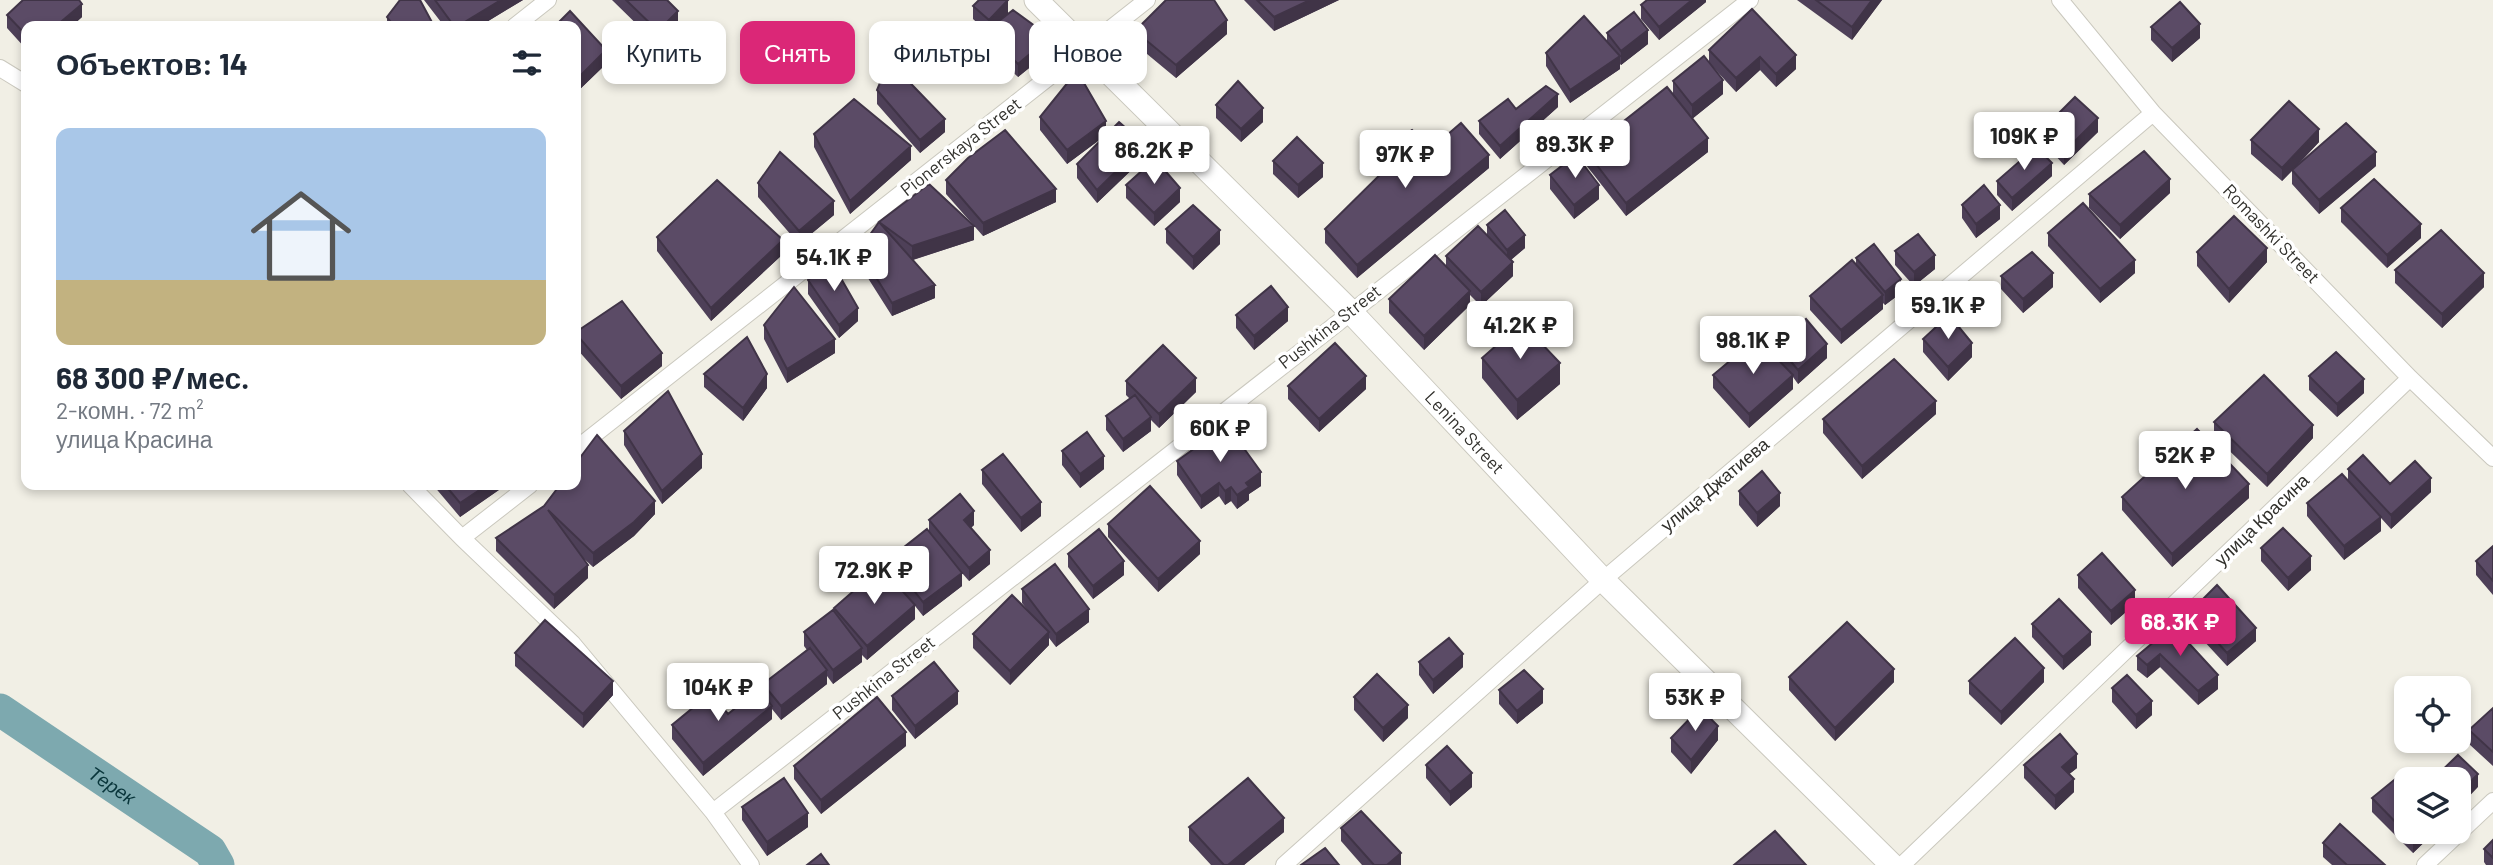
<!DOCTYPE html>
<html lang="ru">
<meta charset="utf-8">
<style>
body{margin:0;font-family:Barlow,sans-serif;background:#f2f2f3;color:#1f2937;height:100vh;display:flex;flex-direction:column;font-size:26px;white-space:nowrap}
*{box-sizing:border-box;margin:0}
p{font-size:23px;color:#747a83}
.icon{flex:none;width:38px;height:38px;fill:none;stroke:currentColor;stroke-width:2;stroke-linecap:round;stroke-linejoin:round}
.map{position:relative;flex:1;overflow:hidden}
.panel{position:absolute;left:21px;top:21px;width:560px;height:469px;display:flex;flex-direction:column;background:#fff;border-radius:14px;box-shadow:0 4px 10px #0003}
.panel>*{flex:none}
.hud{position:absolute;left:602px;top:21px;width:665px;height:63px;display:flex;gap:14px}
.controls{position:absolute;left:2394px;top:676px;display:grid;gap:14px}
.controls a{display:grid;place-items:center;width:77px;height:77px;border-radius:14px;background:#fff;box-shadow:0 4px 10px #0003;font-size:35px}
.price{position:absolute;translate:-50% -60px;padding:0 16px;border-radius:7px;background:#fff;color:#222;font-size:23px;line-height:46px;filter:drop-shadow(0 2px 4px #0008)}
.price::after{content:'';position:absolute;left:50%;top:42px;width:21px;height:16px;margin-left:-10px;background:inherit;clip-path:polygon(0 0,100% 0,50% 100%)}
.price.current{background:#db2777;color:#fff}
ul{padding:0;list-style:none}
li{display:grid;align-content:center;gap:14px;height:371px;padding:0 35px}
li+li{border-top:2px solid #e0e1e3}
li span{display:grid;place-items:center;height:217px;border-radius:14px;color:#555}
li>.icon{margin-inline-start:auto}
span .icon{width:126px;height:126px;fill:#fffc;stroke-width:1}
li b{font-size:30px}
h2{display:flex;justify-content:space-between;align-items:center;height:84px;padding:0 35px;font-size:30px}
.chip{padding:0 24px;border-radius:14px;background:#fff;box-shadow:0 4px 10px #0003;font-size:24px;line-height:63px}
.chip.current{background:#db2777;color:#fff}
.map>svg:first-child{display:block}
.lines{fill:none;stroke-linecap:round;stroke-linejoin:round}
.river{stroke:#7da9af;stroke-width:33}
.street-casing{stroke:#cac8be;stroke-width:18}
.secondary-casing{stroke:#cac8be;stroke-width:25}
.street{stroke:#fff;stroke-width:16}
.secondary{stroke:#fff;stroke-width:23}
.wall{fill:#4e4058}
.shaded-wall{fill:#403447}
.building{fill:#5b4b66;stroke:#403447;stroke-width:2}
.labels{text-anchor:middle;stroke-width:7;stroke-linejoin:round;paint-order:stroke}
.street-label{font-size:18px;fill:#31302c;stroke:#fff}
.water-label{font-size:19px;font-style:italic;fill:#09363b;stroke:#fff}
</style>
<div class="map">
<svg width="2493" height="865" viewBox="0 0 2493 865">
<rect width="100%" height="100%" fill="#f1efe5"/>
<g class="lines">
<path class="river" id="s1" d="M0,710L210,851L218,865"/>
<g class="street-casing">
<path id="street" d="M2060,0L2153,113L2410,378L2493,458
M515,26L548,0
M0,68L26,84
M576,449L1147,0
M410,485L462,538L572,643L713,812L751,865
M462,538L530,485
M713,812L1750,0
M1284,865L1603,580L2153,113
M1902,865L2410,378
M2425,865L2493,801"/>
</g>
<g class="secondary-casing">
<g id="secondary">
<path id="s2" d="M1036,0L1350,311L1603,580L1892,865"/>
</g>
</g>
<use href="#street" class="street"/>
<use href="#secondary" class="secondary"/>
</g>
<path class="wall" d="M424,0H523L480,26H444Z
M612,0H667L678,25L658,45Z
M1244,0H1339L1274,31Z
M1706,0V2L1659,40L1641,19V5Z
M1797,0H1882L1852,40Z
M973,6L1008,14L1050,51L1018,77L985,46V32L986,31L973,19Z
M1752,9L1796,69L1776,87L1760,70L1736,92L1712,66L1723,94L1692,119L1708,152L1626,216L1586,165V151L1673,94V81L1709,63V50Z
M7,15L82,17L72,26H26V49L7,28Z
M387,17L434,26H387Z
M576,26L606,64L578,91L576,89Z
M2151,27L2200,38L2172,62L2151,40Z
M1135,31L1227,34L1176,78L1135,44Z
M1607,33L1648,44L1621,65L1620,64V69L1570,103L1546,66V53L1607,41Z
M877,90L945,132L920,153L877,104Z
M1216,105L1263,122L1241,142L1216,118Z
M1558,107L1500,159L1479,134V121Z
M1040,117L1106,135L1144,158L1097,203L1077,178V164L1106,135L1067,164L1040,130Z
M2043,129L2098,132L2064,165L2043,142Z
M814,134L911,160L850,214L814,147Z
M2251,140L2319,142L2294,169L2376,166L2319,214L2292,184V171L2282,181L2251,154Z
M1396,141L1432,148L1489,168L1357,278L1325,243V229L1398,157L1396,155Z
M1273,161L1323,177L1298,198L1273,174Z
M1550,175L1599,199L1574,219L1550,189Z
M2052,176L2012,211L1997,195V181Z
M946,180L1056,202L983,236L946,194Z
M758,183L834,215L799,244L758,197Z
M1126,185L1180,202L1154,226L1126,198Z
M2170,193L2120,239L2089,208V194Z
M1962,205L2000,219L1976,238L1962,218Z
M2341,208L2421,238L2387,268L2341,222Z
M879,222L974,240L913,260L935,298L892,316L859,264V250Z
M1487,225L1525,248L1511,260L1513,276L1481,306L1470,295V305L1424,350L1389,313V299L1446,266V256L1487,234Z
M1166,229L1220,244L1193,270L1166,243Z
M2048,233L2135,273L2100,303L2048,246Z
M657,237L783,254L711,321L657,251Z
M1895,251L1935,269L1914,286L1895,265Z
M2197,252L2267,262L2229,303L2197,266Z
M1856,258L1901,293L1885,305L1883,303V309L1841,344L1810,310V296L1856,265Z
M2395,270L2484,287L2442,328L2395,283Z
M2001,276L2053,287L2023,313L2001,289Z
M808,280L858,321L839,338L808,294Z
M1236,315L1288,321L1254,350L1236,328Z
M764,325L835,353L787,383L764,339Z
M576,332L662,366L621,399L576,348Z
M1923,339L1972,357L1948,381L1923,352Z
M1776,344L1827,358L1798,384L1793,377V389L1749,428L1713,388V375L1784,366L1776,357Z
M1482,358L1560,384L1517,420L1482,378Z
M704,374L767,388L743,421L704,387Z
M2309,376L2364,393L2337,417L2309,390Z
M1126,381L1196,392L1159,428L1151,420V431L1123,452L1106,430V416L1130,399L1126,395Z
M1288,386L1366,389L1319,432L1288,399Z
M1936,414L1862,479L1823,433V419Z
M2214,422L2313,438L2267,487L2214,436Z
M624,431L702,468L662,504L624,445Z
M1062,451L1104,469L1080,488L1062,465Z
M1177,461L1261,486L1249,494V500L1237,509L1231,501L1225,505L1219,496L1201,509L1177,475Z
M2348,469L2390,484L2431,492L2391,529L2381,518V531L2344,560L2307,516V503L2348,480Z
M982,470L1041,516L1021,532L982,484Z
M433,485H506L460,517Z
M1739,491L1780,506L1757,527L1739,505Z
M2122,497L2249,498L2172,567L2122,510Z
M544,506L655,514L634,536L593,567L582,557L588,578L554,609L496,551V538Z
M929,520L974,525L971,528L990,564L969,581L962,573V586L923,616L889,573V559L929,531Z
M1108,524L1200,554L1158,592L1108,537Z
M2493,546V595L2476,575V561Z
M2261,548L2311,570L2288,591L2261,561Z
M1068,554L1124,575L1093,599L1068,567Z
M2078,575L2135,604L2111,625L2078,588Z
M1022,589L1089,622L1056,647L1049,638V645L1010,685L973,648V634L1029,612L1022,603Z
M834,608L915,619L867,660L862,655V662L833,684L827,676V684L781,720L772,709V719L703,776L672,739V725L728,714L763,695V684L807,650L804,646V632L834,611Z
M2190,612L2256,641L2227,666L2190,626Z
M2032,624L2091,645L2063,670L2032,637Z
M2173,626L2218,689L2198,705L2160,667L2147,678L2137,670V656Z
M515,653L613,695L583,728L515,666Z
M1419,662L1463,667L1433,694L1419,675Z
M1789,677L1894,682L1835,741L1789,690Z
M1969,681L2044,682L2001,725L1969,694Z
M2112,688L2152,715L2136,729L2112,702Z
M1499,690L1543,703L1517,724L1499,704Z
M892,696L958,704L915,739L892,710Z
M1354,697L1408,718L1383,742L1354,710Z
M2493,708V766L2469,744V730Z
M1671,738L1718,740L1691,774L1671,752Z
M906,746L821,814L794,779V766Z
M1426,765L1472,787L1450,806L1426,778Z
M2024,765L2077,768L2069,774L2074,792L2055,810L2024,778Z
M2372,798L2406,831H2436L2413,853L2372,812Z
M742,807L808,827L767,856L742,820Z
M1189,827L1284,832L1244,865H1211L1189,841Z
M1341,828L1401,865H1362L1341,841Z
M2493,840V865H2486L2484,862V849Z
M2323,843L2385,865H2332L2323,857Z"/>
<path class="shaded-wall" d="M501,0H523L480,26H458Z
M1008,0V14L989,34V20Z
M1310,0H1339L1274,31V17Z
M1692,0H1706V2L1659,40V27Z
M1872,0H1882L1852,40V27Z
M82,4V17L72,26H56Z
M678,11V25L658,45V31Z
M1227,20V34L1176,78V65Z
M2200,24V38L2172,62V48Z
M1648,30V44L1621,65V51Z
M1050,37V51L1018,77V64Z
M606,50V64L578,91V78Z
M1796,55V69L1776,87V74Z
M1620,56V69L1570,103V90Z
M1760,57V70L1736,92V78Z
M1723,80V94L1692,119V105Z
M1558,94V107L1500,159V146Z
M1263,108V122L1241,142V129Z
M2098,118V132L2064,165V152Z
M945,119V132L920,153V140Z
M1106,121V135L1067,164V150Z
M2319,129V142L2282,181V168Z
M1708,138V152L1626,216V203Z
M1144,144V158L1097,203V190Z
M911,146V160L850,214V201Z
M2376,152V166L2319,214V200Z
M1489,155V168L1357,278V265Z
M1323,163V177L1298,198V185Z
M2052,163V176L2012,211V198Z
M2170,179V193L2120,239V225Z
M1599,185V199L1574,219V205Z
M1180,188V202L1154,226V213Z
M1056,189V202L983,236V223Z
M834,201V215L799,244V231Z
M2000,205V219L1976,238V224Z
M2421,224V238L2387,268V255Z
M974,226V240L912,260V246Z
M1220,230V244L1193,270V257Z
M1525,235V248L1507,263V250Z
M783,240V254L711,321V308Z
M2267,248V262L2229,303V289Z
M1935,255V269L1914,286V272Z
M2135,260V273L2100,303V289Z
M1513,262V276L1481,306V292Z
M2053,273V287L2023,313V299Z
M2484,273V287L2442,328V314Z
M1901,279V293L1885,305V292Z
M935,285V298L892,316V303Z
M1470,291V305L1424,350V336Z
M1883,295V309L1841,344V330Z
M1288,307V321L1254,350V336Z
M858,308V321L839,338V325Z
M835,339V353L787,383V369Z
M1972,343V357L1948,381V367Z
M1827,344V358L1798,384V370Z
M662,353V366L621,399V386Z
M1560,363V384L1517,420V400Z
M767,374V388L743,421V408Z
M1793,375V389L1749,428V414Z
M1366,376V389L1319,432V419Z
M1196,378V392L1159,428V414Z
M2364,379V393L2337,417V404Z
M1936,401V414L1862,479V466Z
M1151,417V431L1123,452V439Z
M2313,425V438L2267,487V474Z
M702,454V468L662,504V491Z
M1104,456V469L1080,488V474Z
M1261,472V486L1249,494V500L1237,509V495L1246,483Z
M2431,478V492L2391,529V515Z
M1219,483V496L1201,509V496Z
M2249,484V498L2172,567V554Z
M487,485H506L460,517V503Z
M1231,487V501L1225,505V491Z
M1780,493V506L1757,527V513Z
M655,501V514L634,536L593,567V553Z
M1041,502V516L1021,532V518Z
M974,511V525L964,533V520Z
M2381,517V531L2344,560V546Z
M1200,541V554L1158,592V579Z
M990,550V564L969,581V568Z
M2311,556V570L2288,591V578Z
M1124,561V575L1093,599V586Z
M588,565V578L554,609V595Z
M962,573V586L923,616V602Z
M2135,590V604L2111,625V611Z
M915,605V619L867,660V646Z
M1089,609V622L1056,647V634Z
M2256,628V641L2227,666V653Z
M1049,632V645L1010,685V671Z
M2091,632V645L2063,670V657Z
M862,648V662L833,684V670Z
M1463,654V667L1433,694V680Z
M2160,654V667L2147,678V665Z
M2044,668V682L2001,725V712Z
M1894,669V682L1835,741V728Z
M827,670V684L781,720V706Z
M2218,675V689L2198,705V691Z
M613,681V695L583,728V714Z
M1543,689V703L1517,724V711Z
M958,691V704L915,739V726Z
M2152,701V715L2136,729V715Z
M1408,705V718L1383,742V728Z
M772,706V719L703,776V763Z
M1718,726V740L1691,774V760Z
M906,732V746L821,814V800Z
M2077,754V768L2062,780V767Z
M1472,773V787L1450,806V792Z
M2478,774V787L2459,807V794Z
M2074,779V792L2055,810V796Z
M808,813V827L767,856V842Z
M1284,818V832L1244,865H1228Z
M2422,831H2436L2413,853V840Z
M1401,853V865H1387Z"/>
<path class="building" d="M23,0H79L82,4L56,26H26V35L7,15Z
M400,0H420L434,26H394L387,17Z
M435,0H501L458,26H454Z
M626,0H667L678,11L658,31Z
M979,0H1008L989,20L973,6Z
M1166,0H1214L1227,20L1176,65L1135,31Z
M1257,0H1310L1274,17Z
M1647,0H1692L1659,27L1641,5Z
M1816,0H1872L1852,27Z
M2180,2L2200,24L2172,48L2151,27Z
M1752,9L1796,55L1776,74L1760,57L1736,78L1709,50Z
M1013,10L1050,37L1018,64L985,32Z
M570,11L606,50L578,78L576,75V26H555Z
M1634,12L1648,30L1621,51L1607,33Z
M1584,16L1620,56L1570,90L1546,53Z
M1704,56L1723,80L1692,105L1673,81Z
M889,61L945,119L920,140L877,90Z
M1077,71L1106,121L1067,150L1040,117Z
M1238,81L1263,108L1241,129L1216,105Z
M1546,86L1558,94L1500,146L1479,121L1508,99L1516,109Z
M1667,87L1708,138L1626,203L1586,151Z
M2075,97L2098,118L2064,152L2043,129Z
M854,99L911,146L850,201L814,134Z
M2289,101L2319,129L2282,168L2251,140Z
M1119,122L1144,144L1097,190L1077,164Z
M1461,123L1489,155L1357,265L1325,229L1403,152L1412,162L1396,141L1412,130L1432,148Z
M2346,123L2376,152L2319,200L2292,170Z
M1005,130L1056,189L983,223L946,180L968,158Z
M1297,137L1323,163L1298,185L1273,161Z
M2036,147L2052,163L2012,198L1997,181Z
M2144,151L2170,179L2120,225L2089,194Z
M780,152L834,201L799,231L758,183Z
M1576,155L1599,185L1574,205L1550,175Z
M1155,159L1180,188L1154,213L1126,185Z
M2374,179L2421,224L2387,255L2341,208Z
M717,180L783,240L711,308L657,237Z
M929,184L974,226L912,246L879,222Z
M1984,185L2000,205L1976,224L1962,205Z
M2083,203L2135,260L2100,289L2048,233Z
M1193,205L1220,230L1193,257L1166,229Z
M1505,210L1525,235L1507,250L1487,225Z
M2234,216L2267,248L2229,289L2197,252Z
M879,222L935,285L892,303L859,250Z
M1478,226L1513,262L1481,292L1446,256Z
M2441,230L2484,273L2442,314L2395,270Z
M1918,234L1935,255L1914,272L1895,251Z
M1874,244L1901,279L1885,292L1856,258Z
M2032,252L2053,273L2023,299L2001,276Z
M1435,255L1470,291L1424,336L1389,299Z
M1852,260L1883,295L1841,330L1810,296Z
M831,261L858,308L839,325L808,280Z
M1271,286L1288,307L1254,336L1236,315Z
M794,287L835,339L787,369L764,325Z
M622,301L662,353L621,386L576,334V332Z
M1949,315L1972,343L1948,367L1923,339Z
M1806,319L1827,344L1798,370L1776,344Z
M1522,323L1560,363L1517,400L1482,358Z
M747,337L767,374L743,408L704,374Z
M1757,338L1793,375L1749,414L1713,375Z
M1335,343L1366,376L1319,419L1288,386Z
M1163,345L1196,378L1159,414L1126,381Z
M2336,352L2364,379L2337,404L2309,376Z
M1894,359L1936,401L1862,466L1823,419Z
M2264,375L2313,425L2267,474L2214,422Z
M668,391L702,454L662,491L624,431Z
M1135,395L1151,417L1123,439L1106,416Z
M1227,425L1261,472L1246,483L1249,487L1237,495L1231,487L1225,491L1219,483L1201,496L1177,461Z
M2197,429L2249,484L2172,554L2122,497Z
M1087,432L1104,456L1080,474L1062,451Z
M597,435L655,501L634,522L593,553L548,510L588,565L554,595L496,538L544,506L560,485H576V463Z
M1003,454L1041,502L1021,518L982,470Z
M2363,455L2390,484L2415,461L2431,478L2391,515L2348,469Z
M1762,471L1780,493L1757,513L1739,491Z
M2342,474L2381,517L2344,546L2307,503Z
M445,485H487L460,503Z
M1150,486L1200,541L1158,579L1108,524Z
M960,494L974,511L964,520L990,550L969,568L929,520Z
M2283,528L2311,556L2288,578L2261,548Z
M927,529L962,573L923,602L889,559Z
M1099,529L1124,561L1093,586L1068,554Z
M2493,546V581L2476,561Z
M2102,553L2135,590L2111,611L2078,575Z
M1055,564L1089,609L1056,634L1022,589Z
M881,567L915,605L867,646L834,608Z
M2217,585L2256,628L2227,653L2190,612Z
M1012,595L1049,632L1010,671L973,634Z
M2059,599L2091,632L2063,657L2032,624Z
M833,610L862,648L833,670L804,632Z
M545,620L613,681L583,714L515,653Z
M1847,622L1894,669L1835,728L1789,677Z
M2173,626L2218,675L2198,691L2160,654L2147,665L2137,656Z
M1449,638L1463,654L1433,680L1419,662Z
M2015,638L2044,668L2001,712L1969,681Z
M810,648L827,670L781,706L763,684Z
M934,662L958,691L915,726L892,696Z
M1524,670L1543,689L1517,711L1499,690Z
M1377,674L1408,705L1383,728L1354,697Z
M2127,675L2152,701L2136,715L2112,688Z
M759,689L772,706L703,763L672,725L711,693L728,714Z
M877,697L906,732L821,800L794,766Z
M1700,708L1718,726L1691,760L1671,738Z
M2493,708V752L2469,730Z
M2060,734L2077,754L2062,767L2074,779L2055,796L2024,765Z
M1447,746L1472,773L1450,792L1426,765Z
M2458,755L2478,774L2459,794V779H2433Z
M2399,776L2406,783V831H2422L2413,840L2372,798Z
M784,778L808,813L767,842L742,807Z
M1248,778L1284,818L1228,865H1224L1189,827Z
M1361,811L1401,853L1387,865H1374L1341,828Z
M2340,824L2385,865H2347L2323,843Z
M1775,831L1806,865H1734Z
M2493,840V858L2484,849Z
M1325,848L1339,865H1301Z
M821,854L829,865H807Z"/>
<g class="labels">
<g class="street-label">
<text transform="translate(961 147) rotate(-38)" y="6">Pionerskaya Street</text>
<text transform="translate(2271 234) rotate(46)" y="6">Romashki Street</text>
<text transform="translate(1330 327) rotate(-38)" y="6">Pushkina Street</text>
<text dy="6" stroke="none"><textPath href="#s2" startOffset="609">Lenina Street</textPath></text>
<text transform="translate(1715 485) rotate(-40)" y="6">улица Джатиева</text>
<text transform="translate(2262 520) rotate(-44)" y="6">улица Красина</text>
<text transform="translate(884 678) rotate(-38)" y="6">Pushkina Street</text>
</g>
<g class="water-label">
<text dy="7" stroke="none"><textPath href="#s1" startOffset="135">Терек</textPath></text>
</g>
</g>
</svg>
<div class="controls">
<a><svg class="icon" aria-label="locate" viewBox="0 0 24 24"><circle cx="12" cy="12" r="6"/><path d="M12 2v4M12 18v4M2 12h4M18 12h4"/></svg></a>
<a><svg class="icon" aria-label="layers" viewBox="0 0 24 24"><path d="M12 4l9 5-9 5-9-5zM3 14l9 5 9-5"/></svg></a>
</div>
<b class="price" style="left:2024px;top:172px">109K ₽</b>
<b class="price" style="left:1575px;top:180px">89.3K ₽</b>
<b class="price" style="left:1154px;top:186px">86.2K ₽</b>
<b class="price" style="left:1405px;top:190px">97K ₽</b>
<b class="price" style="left:834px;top:293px">54.1K ₽</b>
<b class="price" style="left:1948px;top:341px">59.1K ₽</b>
<b class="price" style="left:1520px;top:361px">41.2K ₽</b>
<b class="price" style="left:1753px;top:376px">98.1K ₽</b>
<b class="price" style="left:1220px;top:464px">60K ₽</b>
<b class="price" style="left:2185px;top:491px">52K ₽</b>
<b class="price" style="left:874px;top:606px">72.9K ₽</b>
<b class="price current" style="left:2180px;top:658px">68.3K ₽</b>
<b class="price" style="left:718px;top:723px">104K ₽</b>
<b class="price" style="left:1695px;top:733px">53K ₽</b>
<div class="hud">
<a class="chip">Купить</a>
<a class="chip current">Снять</a>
<a class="chip">Фильтры</a>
<a class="chip">Новое</a>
</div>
<section class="panel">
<h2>Объектов: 14<svg class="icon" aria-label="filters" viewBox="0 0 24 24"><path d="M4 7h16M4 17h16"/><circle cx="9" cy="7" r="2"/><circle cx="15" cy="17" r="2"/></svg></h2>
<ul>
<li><span style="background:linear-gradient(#a9c7e8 70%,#c2b280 0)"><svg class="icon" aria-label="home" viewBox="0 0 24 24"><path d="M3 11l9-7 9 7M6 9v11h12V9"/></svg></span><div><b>68 300 ₽/мес.</b><p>2-комн. · 72 m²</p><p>улица Красина</p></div></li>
</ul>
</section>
</div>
